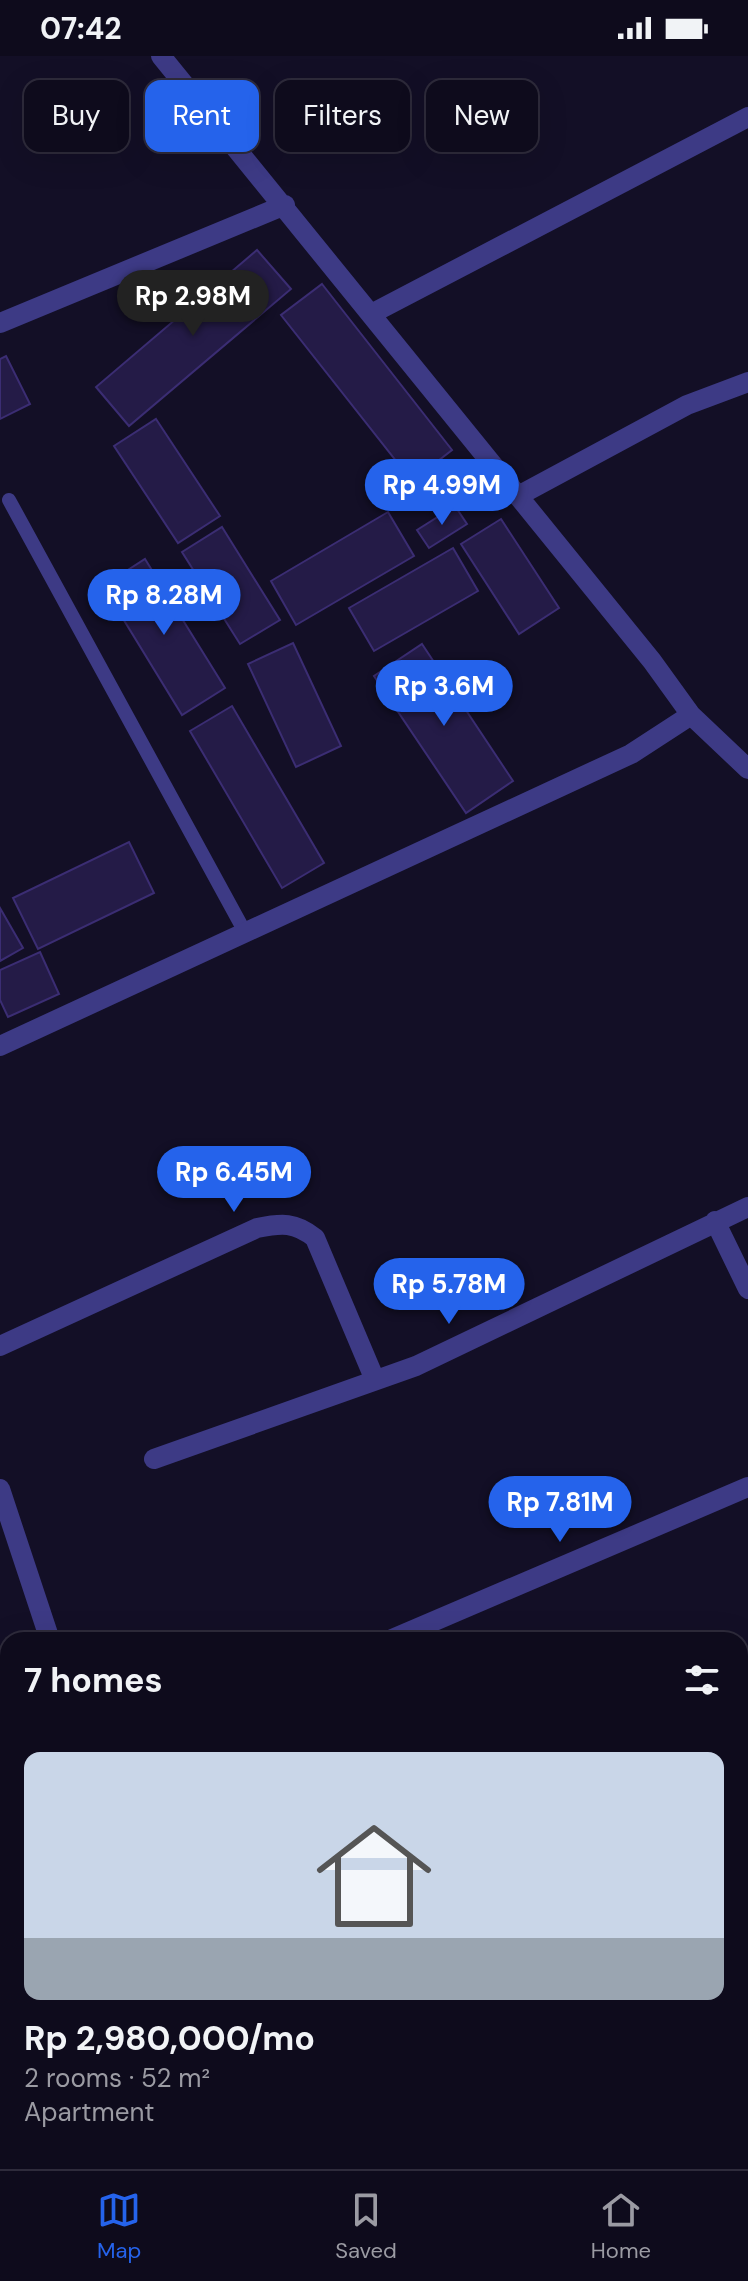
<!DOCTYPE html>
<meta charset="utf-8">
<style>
body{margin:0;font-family:"DM Sans",sans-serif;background:#171425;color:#f1f3f6;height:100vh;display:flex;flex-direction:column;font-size:30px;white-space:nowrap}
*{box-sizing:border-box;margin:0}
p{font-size:26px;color:#9b9ba3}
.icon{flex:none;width:44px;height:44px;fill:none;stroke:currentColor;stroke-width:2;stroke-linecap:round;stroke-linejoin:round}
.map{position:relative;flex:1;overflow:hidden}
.panel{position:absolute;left:0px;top:1576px;width:748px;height:538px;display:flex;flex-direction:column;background:#0e0b1c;border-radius:24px 24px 0 0;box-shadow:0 8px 32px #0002,0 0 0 2px #2e2b3b}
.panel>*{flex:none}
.banner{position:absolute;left:24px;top:24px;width:700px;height:72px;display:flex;gap:16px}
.price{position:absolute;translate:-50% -68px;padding:0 18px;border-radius:28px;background:#2563eb;color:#fff;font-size:26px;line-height:52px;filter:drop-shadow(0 2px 4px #0008)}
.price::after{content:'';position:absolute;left:50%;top:48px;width:24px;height:18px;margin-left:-12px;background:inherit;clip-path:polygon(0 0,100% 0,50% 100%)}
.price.selected{background:#222;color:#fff}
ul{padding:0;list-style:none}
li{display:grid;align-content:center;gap:16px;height:424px;padding:0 24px}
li+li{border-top:2px solid #2e2b3b}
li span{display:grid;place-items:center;height:248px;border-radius:16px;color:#555}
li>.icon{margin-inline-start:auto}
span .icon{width:144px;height:144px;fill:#fffc;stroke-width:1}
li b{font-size:34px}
h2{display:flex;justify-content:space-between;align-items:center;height:96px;padding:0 24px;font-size:34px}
.tag{padding:0 28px;border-radius:16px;background:#0e0b1c;box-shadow:0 8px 32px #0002,0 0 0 2px #2e2b3b;font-size:28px;line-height:72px}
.tag.selected{background:#2563eb;color:#fff}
.status{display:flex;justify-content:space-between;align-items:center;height:56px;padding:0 40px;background:#0e0b1c;direction:ltr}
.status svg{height:22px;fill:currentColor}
.dock{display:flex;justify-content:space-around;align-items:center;height:112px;border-top:2px solid #2e2b3b;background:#0e0b1c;font-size:22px;color:#9b9ba3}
.dock a{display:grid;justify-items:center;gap:4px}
.dock .selected{color:#2563eb}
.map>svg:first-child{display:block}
.building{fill:#241b47;stroke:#3b2d73;stroke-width:2}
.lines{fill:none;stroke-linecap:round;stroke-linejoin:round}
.service{stroke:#3d3a85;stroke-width:14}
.minor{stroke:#3d3a85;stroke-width:20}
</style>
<div class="status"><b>07:42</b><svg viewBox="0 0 49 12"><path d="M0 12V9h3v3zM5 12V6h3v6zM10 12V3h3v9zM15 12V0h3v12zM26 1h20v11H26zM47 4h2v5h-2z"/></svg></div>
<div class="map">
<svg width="748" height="2113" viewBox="0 0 748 2113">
<rect width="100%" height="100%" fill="#130f26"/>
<path class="building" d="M257,194L291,233L129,370L96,331Z
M322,228L452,394L412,425L281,259Z
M6,300L30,348L0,363V303Z
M156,363L220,460L178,487L114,390Z
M455,450L467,468L429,492L417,474Z
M388,456L414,500L296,569L271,525Z
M501,463L559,552L519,578L461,488Z
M222,471L280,564L240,588L182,496Z
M453,492L478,535L374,595L349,552Z
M145,503L225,632L182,659L103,530Z
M293,587L341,690L296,711L248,608Z
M422,588L513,725L466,757L374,620Z
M232,650L324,807L282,832L190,675Z
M129,786L154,837L38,893L13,842Z
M0,852L23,892L0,905Z
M40,896L59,938L8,961L0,944V914Z"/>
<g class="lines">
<path class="service" d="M9,444L246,878"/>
<path class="minor" d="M371,258L748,61
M0,267L285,149
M518,440L687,349L748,326
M691,659L748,713
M0,990L631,698L691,659L652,605L161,0
M715,1165L748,1233
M0,1290L257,1172C282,1167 295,1166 315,1182L375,1324
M154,1403L416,1310L748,1151
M0,1433L50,1584
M390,1584L748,1431
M740,1693L748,1692
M740,1948L748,1947
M202,2106L204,2113
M425,2106L426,2113
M671,2106L672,2113"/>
</g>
</svg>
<b class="price selected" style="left:193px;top:282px">Rp 2.98M</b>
<b class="price" style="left:442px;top:471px">Rp 4.99M</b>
<b class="price" style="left:164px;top:581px">Rp 8.28M</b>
<b class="price" style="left:444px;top:672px">Rp 3.6M</b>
<b class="price" style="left:234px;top:1158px">Rp 6.45M</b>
<b class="price" style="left:449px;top:1270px">Rp 5.78M</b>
<b class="price" style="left:560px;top:1488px">Rp 7.81M</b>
<div class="banner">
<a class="tag">Buy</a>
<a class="tag selected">Rent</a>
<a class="tag">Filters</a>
<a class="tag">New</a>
</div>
<section class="panel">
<h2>7 homes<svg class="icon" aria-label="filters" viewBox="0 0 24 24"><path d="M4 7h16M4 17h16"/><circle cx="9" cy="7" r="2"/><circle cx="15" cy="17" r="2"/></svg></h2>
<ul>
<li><span style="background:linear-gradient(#c9d6e8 75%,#9aa5b1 0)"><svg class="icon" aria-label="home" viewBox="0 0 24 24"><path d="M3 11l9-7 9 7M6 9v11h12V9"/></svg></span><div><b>Rp 2,980,000/mo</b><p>2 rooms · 52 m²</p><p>Apartment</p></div></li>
</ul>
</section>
</div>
<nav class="dock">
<a class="selected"><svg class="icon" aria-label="map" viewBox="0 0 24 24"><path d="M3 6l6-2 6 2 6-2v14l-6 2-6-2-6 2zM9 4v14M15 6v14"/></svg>Map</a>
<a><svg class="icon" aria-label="saved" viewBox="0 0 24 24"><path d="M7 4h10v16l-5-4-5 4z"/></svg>Saved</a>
<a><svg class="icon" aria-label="home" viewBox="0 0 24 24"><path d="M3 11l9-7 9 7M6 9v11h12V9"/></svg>Home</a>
</nav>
